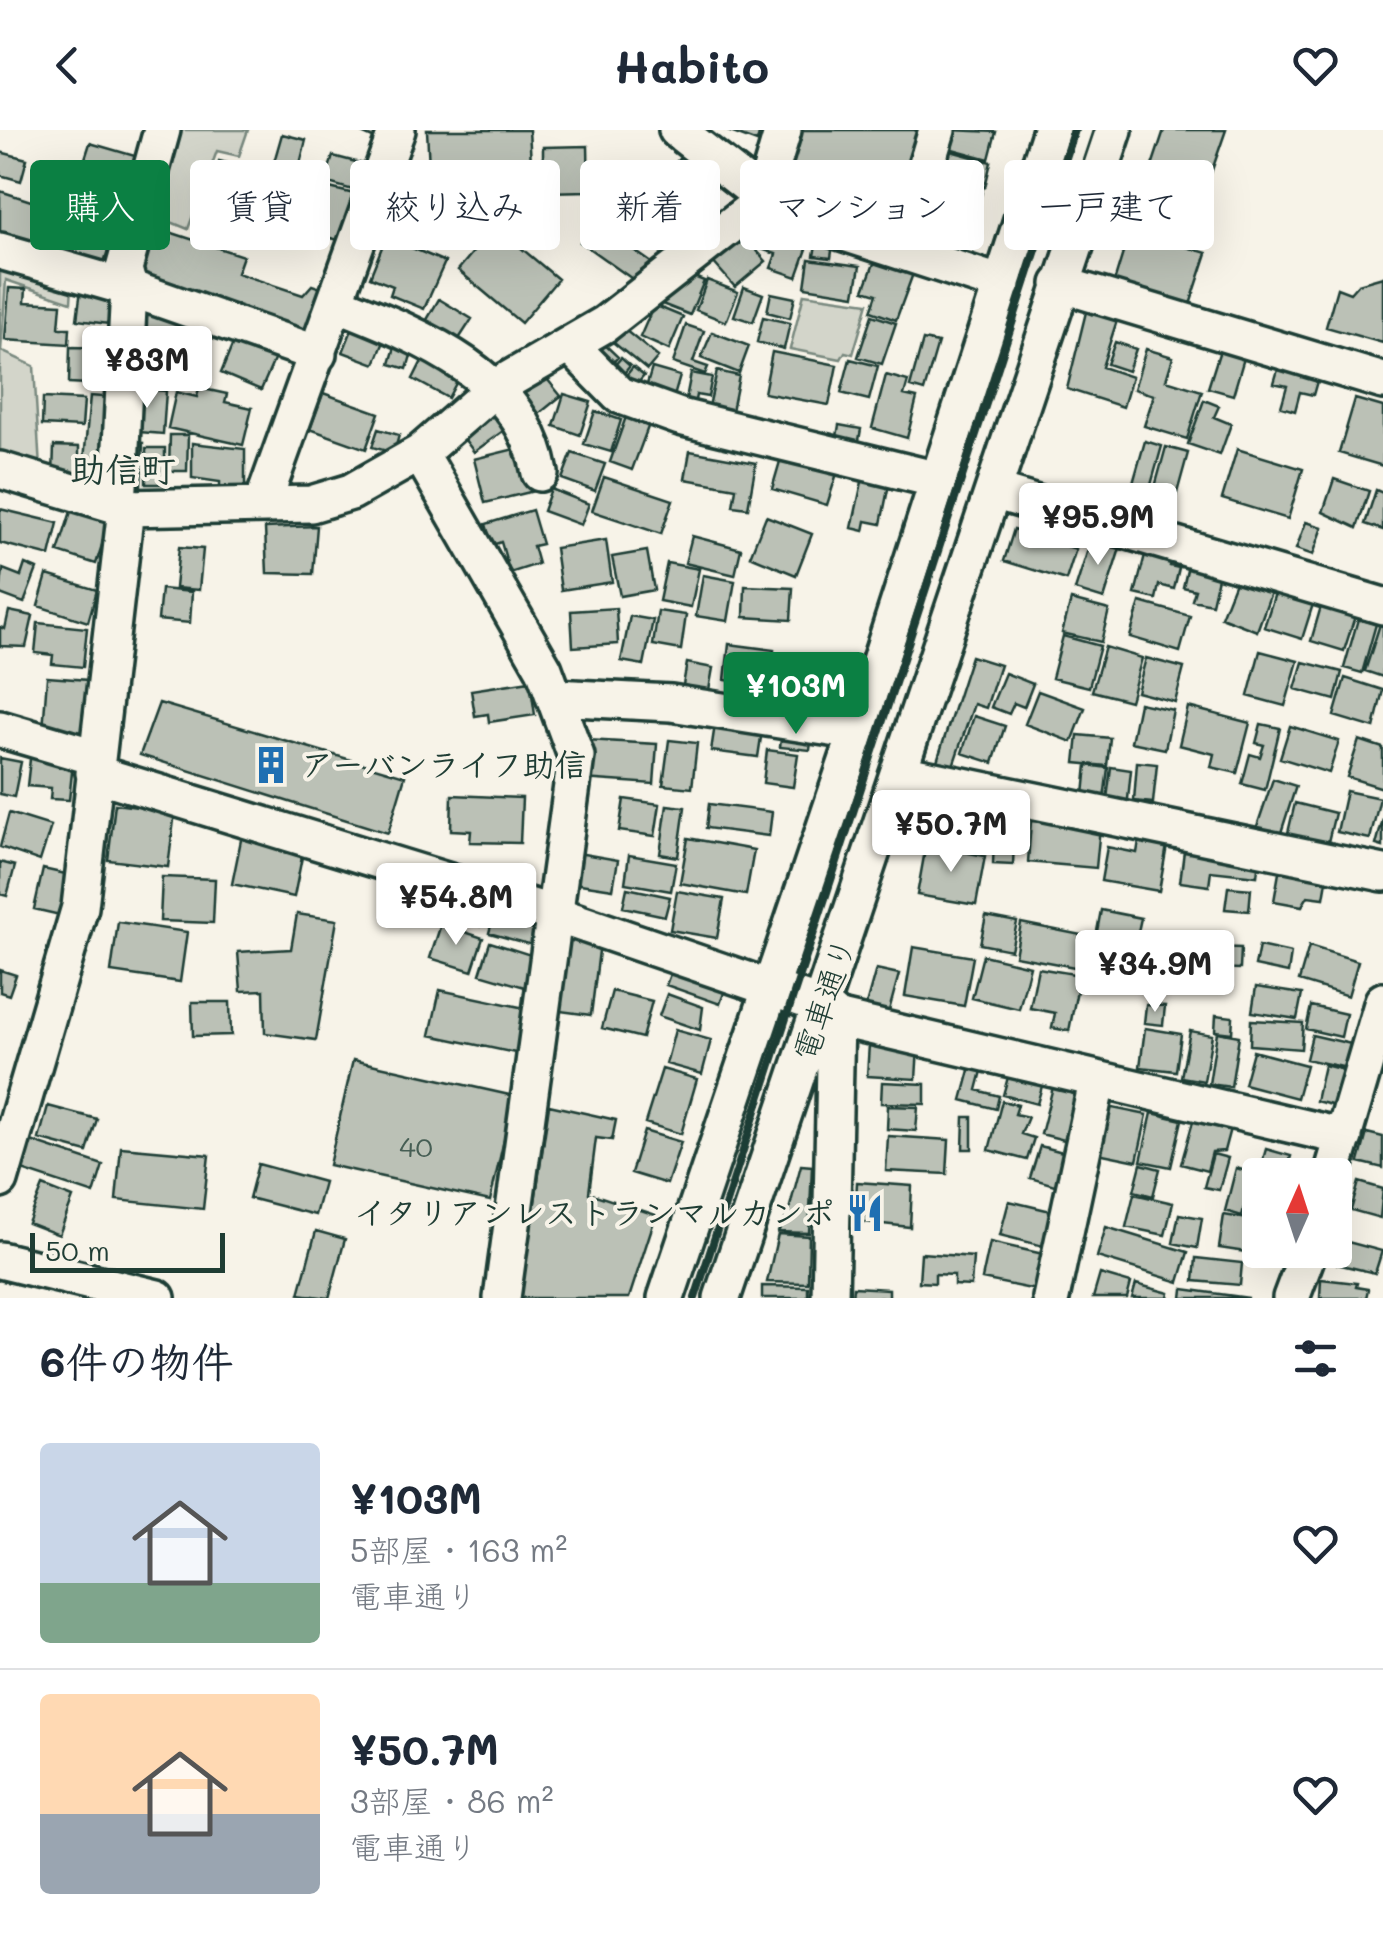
<!DOCTYPE html>
<html lang="ja">
<meta charset="utf-8">
<style>
body{margin:0;font-family:Mali,"Klee One",sans-serif;background:#f2f2f3;color:#1f2937;height:100vh;display:flex;flex-direction:column;font-size:38px;white-space:nowrap}
*{box-sizing:border-box;margin:0}
p{font-size:32px;color:#747a83}
.icon{flex:none;width:55px;height:55px;fill:none;stroke:currentColor;stroke-width:2;stroke-linecap:round;stroke-linejoin:round}
.map{position:relative;height:1168px;overflow:hidden}
.drawer{display:flex;flex-direction:column;background:#fff;flex:1}
.drawer>*{flex:none}
.top-card{position:absolute;left:30px;top:30px;width:1325px;height:90px;display:flex;gap:20px}
.needle{width:65px;rotate:3deg}
.tools{position:absolute;left:1242px;top:1028px;display:grid;gap:20px}
.tools a{display:grid;place-items:center;width:110px;height:110px;border-radius:10px;background:#fff;box-shadow:0 10px 40px #0002;font-size:50px}
.scale{position:absolute;left:30px;bottom:25px;width:195px;box-sizing:border-box;padding-left:10px;border:5px solid #1f3d34;border-top:0;font-size:28px;line-height:35px;white-space:nowrap;color:#1f3d34;-webkit-text-stroke:8px #f7f3e8;paint-order:stroke}
.price{position:absolute;translate:-50% -85px;padding:0 22px;border-radius:10px;background:#fff;color:#222;font-size:32px;line-height:65px;filter:drop-shadow(0 2px 5px #0008)}
.price::after{content:'';position:absolute;left:50%;top:60px;width:30px;height:22px;margin-left:-15px;background:inherit;clip-path:polygon(0 0,100% 0,50% 100%)}
.price.selected{background:#0b8043;color:#fff}
ul{padding:0;list-style:none}
li{display:flex;align-items:center;gap:30px;height:250px;padding:0 40px}
li+li{border-top:2px solid #e0e1e3}
li span{display:grid;place-items:center;flex:none;width:280px;height:200px;border-radius:10px;color:#555}
li>.icon{margin-inline-start:auto}
span .icon{width:120px;height:120px;fill:#fffc;stroke-width:1}
li b{font-size:42px}
h2{display:flex;justify-content:space-between;align-items:center;height:120px;padding:0 40px;font-size:42px}
.chip{padding:0 35px;border-radius:10px;background:#fff;box-shadow:0 10px 40px #0002;font-size:35px;line-height:90px}
.chip.selected{background:#0b8043;color:#fff}
header{display:flex;justify-content:space-between;align-items:center;height:130px;padding:0 40px;background:#fff;font-size:45px;font-weight:700}
.map>svg:first-child{display:block}
.green{fill:#d3d5ca;stroke:#79897f;stroke-width:2.5}
.building{fill:#bbc1b6;stroke:#1f3d34;stroke-width:2.5}
.lines{fill:none;stroke-linecap:round;stroke-linejoin:round}
.minor-casing{stroke:#1f3d34;stroke-width:42}
.minor{stroke:#f7f3e8;stroke-width:35}
.rail{stroke:#1f3d34;stroke-width:8}
.labels{text-anchor:middle;stroke-width:8;stroke-linejoin:round;paint-order:stroke}
.number-label{font-size:28px;fill:#465e54}
.poi-label{font-size:32px;font-weight:bold;fill:#1f3d34;stroke:#f7f3e8;text-anchor:start}
.street-label{font-size:32px;fill:#1f3d34;stroke:#f7f3e8}
.neighbourhood-label{font-size:35px;font-weight:bold;fill:#1f3d34;stroke:#f7f3e8}
</style>
<header><svg class="icon" aria-label="back" viewBox="0 0 24 24"><path d="M15 5l-7 7 7 7"/></svg>Habito<svg class="icon" aria-label="heart" viewBox="0 0 24 24"><path d="M12 20l-8-8c-3-5 5-10 8-4 3-6 11-1 8 4z"/></svg></header>
<div class="map">
<svg width="1383" height="1168" viewBox="0 0 1383 1168">
<rect width="100%" height="100%" fill="#f7f3e8"/>
<filter id="ink" filterUnits="userSpaceOnUse"><feTurbulence type="fractalNoise" baseFrequency=".01" numOctaves="2"/><feDisplacementMap in="SourceGraphic" scale="20" xChannelSelector="R" yChannelSelector="G"/><feConvolveMatrix kernelMatrix="1 2 1 2 8 2 1 2 1" color-interpolation-filters="sRGB"/></filter>
<g filter="url(#ink)">
<path class="green" d="M170,0H248L239,26L217,21L188,99L144,81Z
M0,134L72,156L71,172L6,150L1,221L34,236L40,339L0,329Z
M804,164L868,173L853,224L845,222L841,229L790,219Z"/>
<path class="building" d="M355,0H380L377,10Z
M427,0H529L532,50L430,55Z
M725,0H760L757,12Z
M802,0H928L901,89L786,55Z
M950,0L996,2L989,29L945,17Z
M1164,0H1226L1203,66L1196,69L1169,56L1166,65L1145,57Z
M282,4L306,10L297,46L272,39Z
M90,13L135,26L126,54L81,41Z
M588,16L589,61L543,62V17Z
M947,20L991,32L985,57L940,46Z
M686,21L719,50L700,70L668,41Z
M0,22L27,29L21,51L0,45Z
M333,26L371,36L363,63L325,52Z
M219,31L354,64L343,111L301,101L306,80L295,77L290,97L267,91L270,97L207,81Z
M70,42L88,49L76,81L59,75Z
M939,47L983,58L975,87L931,77Z
M0,61L115,98L101,142L0,110Z
M926,76L957,84L949,116L918,108Z
M772,85L814,99L797,147L771,138L776,124L761,119Z
M958,85L975,90L971,103L954,98Z
M594,92L652,133L638,153L580,112Z
M145,94L243,126L237,143L303,165L312,155L324,159L307,212L134,150Z
M495,96L558,149L521,193L458,140Z
M1130,100L1207,123L1187,184L1112,159Z
M818,103L834,106L831,128L814,126Z
M743,105L766,131L735,157L712,131Z
M386,107L445,132L424,179L390,165L393,156L370,147Z
M876,128L914,141L896,190L871,181L877,164L864,160Z
M809,129L860,136L855,165L805,157Z
M694,147L704,151L690,185L662,174Z
M1383,147V213L1326,197L1337,158L1350,163L1358,154Z
M707,150L738,162L726,192L696,180Z
M744,157L763,164L753,192L734,186Z
M9,158L26,159L25,172L61,174L59,198H70L69,214L5,210Z
M81,159L121,164L117,195L77,190Z
M771,163L795,168L790,188L767,182Z
M439,169L472,189L457,212L425,193Z
M1096,169L1121,178L1102,237L1132,247L1123,277L1067,259L1086,182L1091,184Z
M654,175L683,187L669,220L640,207Z
M139,181L180,184L178,221L136,217Z
M872,185L896,193L882,234L858,227Z
M763,187L790,193L784,219L757,212Z
M355,192L387,204L375,234L343,222Z
M686,195L704,201L693,232L708,237L705,244L673,233Z
M625,200L658,227L647,240L614,213Z
M712,202L749,216L739,243L701,228Z
M237,204L278,221L261,260L221,243Z
M397,210L414,215L407,239L390,234Z
M923,210L938,213L924,261L910,257Z
M601,211L618,227L603,243L585,227Z
M1115,212L1136,219L1128,241L1107,234Z
M70,217L109,218L108,255L69,253Z
M1146,219L1173,227L1166,250L1202,261L1187,309L1144,296L1154,265L1134,259Z
M1220,220L1244,228L1233,265L1208,258Z
M772,222L837,235L829,275L764,263Z
M426,223L462,242L448,268L413,249Z
M621,228L630,236L616,253L606,245Z
M850,229L878,236L869,270L841,263Z
M1280,233L1319,244L1313,265L1300,262L1295,281L1281,277L1287,256L1274,253Z
M633,237L644,246L636,255L625,247Z
M652,238L680,246L673,270L645,261Z
M717,241L739,246L731,286L708,281Z
M691,243L712,247L708,267L696,265L693,281L684,279Z
M543,244L561,266L534,288L516,265Z
M886,245L908,251L904,265L917,268L907,308L872,298Z
M131,258L166,261L163,304L127,301Z
M199,258L227,264L225,272L252,278L243,315L168,298L176,262L197,267Z
M323,263L379,283L366,319L310,299Z
M564,264L591,272L580,305L554,296Z
M90,266L115,268L109,332L84,330Z
M43,268L84,270L82,297L42,295Z
M1355,269L1383,277V336L1339,323Z
M1204,270L1219,276L1214,287L1231,294L1220,325L1188,314Z
M498,280L510,296L474,322L462,306Z
M595,281L621,290L611,322L584,314Z
M628,281L651,289L632,340L610,332Z
M839,295L861,299L858,316L836,312Z
M378,299L399,305L394,323L372,317Z
M170,305H188L187,341H169Z
M1145,311L1162,316L1147,369L1130,364Z
M132,312L143,313L141,356L130,355Z
M192,313L245,319V357H220V352L192,348Z
M54,316L79,317V345L53,344Z
M523,317L534,361L485,373L474,329Z
M1166,317L1188,323L1174,374L1152,368Z
M146,318H165V354H146Z
M1237,319L1303,339L1288,389L1222,369Z
M690,321L756,333L748,378L733,376L736,358L685,349Z
M783,321L839,337L827,375L772,359Z
M572,323L605,334L595,361L562,349Z
M865,338L891,344L881,394L866,391L864,401L852,398Z
M604,347L673,370L661,404L592,381Z
M1334,349L1369,361L1357,398L1323,382Z
M551,359L589,374L581,395L543,381Z
M1376,360L1383,363V400L1365,394Z
M73,375L111,386L96,434L58,422Z
M1040,378L1086,392L1079,414L1034,400Z
M0,379L58,393L50,426L0,413Z
M532,380L542,414L533,416L538,434L510,443L501,412L492,415L486,394Z
M766,386L812,404L796,445L750,426Z
M1306,392L1323,397L1313,425L1296,419Z
M317,396L313,444L267,443L265,398Z
M1014,399L1076,419L1066,450L1004,431Z
M692,406L741,419L735,445L685,433Z
M1092,407L1121,415L1104,469L1075,460Z
M606,410L612,452L561,460L555,418Z
M1148,413L1174,420L1170,436L1179,438L1174,459L1159,455L1156,469L1135,464Z
M179,417L203,419L199,460L175,458Z
M647,421L654,460L620,466L612,427Z
M1190,427L1221,434L1212,474L1192,470L1195,460L1183,457Z
M667,433L699,439L691,477L659,471Z
M25,434L37,439L24,473L0,464L3,439L21,446Z
M1238,444L1273,457L1257,501L1221,487Z
M47,445L97,460L88,492L38,476Z
M703,445L735,451L728,491L696,486Z
M745,456L793,458L791,490L744,487Z
M161,459L192,462L190,493L158,490Z
M1275,463L1313,474L1302,509L1264,497Z
M1071,470L1109,480L1101,512L1062,503Z
M1140,472L1190,486L1180,522L1130,507Z
M1322,473L1356,483L1344,521L1311,511Z
M616,478L618,514L573,517L571,481Z
M9,481L33,486L26,517L0,516V497L5,499Z
M658,481L686,485L681,520L653,515Z
M630,486L653,490L644,535L621,531Z
M1358,489L1376,494L1362,543L1344,538Z
M38,493L87,498L83,537L52,534L53,525L35,523Z
M1380,494L1383,495V547L1365,541Z
M1063,506L1100,516L1089,557L1052,548Z
M729,514L774,520L770,556L725,550Z
M1105,517L1142,528L1130,571L1092,561Z
M1260,521L1298,531L1285,576L1248,566Z
M779,524L811,529L808,553L775,548Z
M971,526L1000,535L986,578L974,574L953,636L937,631Z
M1146,528L1184,538L1175,572L1137,562Z
M1303,532L1342,542L1335,570L1295,559Z
M687,533L713,538L707,571L681,566Z
M1005,543L1033,554L1024,577L1014,573L1009,584L991,577Z
M47,547L88,550L84,603L43,600Z
M1345,548L1383,560L1374,598L1334,586Z
M530,551L535,585L489,592L488,584L475,586L471,560Z
M774,556L806,561L803,584L770,580Z
M1038,561L1085,578L1072,612L1025,594Z
M159,573L405,646L388,703L140,625Z
M1139,573L1173,580L1165,619L1131,612Z
M1188,577L1250,593L1237,643L1211,637L1214,624L1179,615Z
M974,586L1005,596L993,633L962,623Z
M716,588L763,594L758,627L711,621Z
M783,594L813,598L810,620L780,617Z
M1261,594L1280,598L1265,660L1242,654L1250,624L1260,627L1264,615L1256,613Z
M1290,596L1339,611L1329,643L1280,628Z
M1078,605L1110,608L1107,636L1075,633Z
M586,610L657,614L654,654L583,649Z
M669,610L697,613L692,658L663,655Z
M1359,610L1383,618V658L1347,647Z
M31,620L74,624L69,670L50,669L51,658L27,656Z
M767,620L798,624L793,657L763,653Z
M0,628L21,632L14,667L0,664Z
M1137,632L1157,634L1153,673L1134,671Z
M1087,635L1108,638L1103,677L1083,675Z
M1111,637L1131,640L1127,679L1106,677Z
M1273,649L1296,656L1279,709L1255,702Z
M1346,661L1380,668L1370,709L1337,702Z
M452,665L522,668L520,713L470,712L471,701L451,700Z
M624,669L660,674L655,706L619,701Z
M1295,673L1335,683L1327,716L1287,707Z
M115,674L175,682L168,737L108,730Z
M709,674L772,682L769,706L706,698Z
M667,675L685,677L678,727L660,724Z
M9,683L51,696L40,731L0,717Z
M995,688L1015,689L1013,735L993,734Z
M1383,689V717L1376,715Z
M1031,691L1100,697L1096,738L1028,732Z
M243,700L305,712L294,767L232,754Z
M1140,705L1168,710L1159,761L1101,751L1107,717L1137,723Z
M688,708L754,720L746,765L680,753Z
M1185,713L1260,721L1257,746L1211,741L1209,756L1180,752Z
M926,715L985,726L976,775L917,765Z
M572,722L618,730L613,759L567,752Z
M629,725L676,733L671,761L625,753Z
M0,732L15,736L7,766L0,764Z
M1280,737L1328,745L1324,768L1308,766L1302,776L1274,771Z
M43,739L70,745L60,785L34,779Z
M162,747L215,749L213,793L160,791Z
M1228,757L1251,759L1249,781L1225,779Z
M627,758L670,767L665,786L623,777Z
M444,760L487,771L480,796L438,785Z
M677,761L724,769L717,808L670,800Z
M497,773L544,786L536,816L489,803Z
M1101,780L1141,788L1134,820L1095,812Z
M297,784L337,790L316,910L265,903L264,860L241,861L238,822L291,819Z
M986,786L1017,792L1011,820L980,814Z
M118,792L187,802L180,852L111,842Z
M1021,793L1086,806L1080,838L1015,826Z
M441,794L483,808L472,841L430,828Z
M570,801L601,805L591,885L560,881Z
M1162,810L1209,813L1206,852L1159,849Z
M490,812L537,827L528,858L480,844Z
M1259,816L1291,823L1288,843L1255,836Z
M1309,816L1358,831L1348,866L1299,851Z
M913,817L973,827L964,876L905,866Z
M1214,817L1241,818L1240,839L1213,838Z
M983,825L1030,836L1019,879L972,868Z
M674,833L728,852L720,874L666,855Z
M1038,838L1080,845L1069,901L1052,898L1055,883L1030,878Z
M876,839L899,844L887,888L864,882Z
M0,840L16,845L9,865L0,862Z
M1256,857L1302,864L1297,889L1252,882Z
M440,860L534,880L525,925L430,905Z
M612,861L652,871L642,908L602,898Z
M667,864L703,877L700,900L659,886Z
M192,872H230L231,905L193,906Z
M1146,875L1165,876L1163,895L1144,893Z
M1311,876L1346,884L1341,907L1306,899Z
M1216,885L1233,887L1232,903L1215,901Z
M1251,890L1303,893L1301,919L1250,915Z
M1145,898L1181,904L1176,941L1140,937Z
M675,900L711,910L702,944L666,934Z
M1190,901L1212,905L1204,951L1181,947Z
M1217,902L1239,906L1231,957L1209,954Z
M1312,905L1351,914L1347,938L1306,929Z
M869,914L918,917L916,949L867,946Z
M1253,921L1306,935L1297,968L1244,954Z
M973,929L1001,936L999,946L982,941L977,960L999,966L996,979L962,970Z
M353,930L514,966L490,1071L329,1035Z
M1324,935L1352,942L1343,978L1316,971Z
M662,939L697,949L681,1004L645,993Z
M1010,940L1044,949L1037,974L1003,965Z
M1055,949L1084,957L1076,1013L1041,1004Z
M882,952L925,954V974L881,973Z
M1002,971L1018,975L1015,984L1028,987L1021,1004L1034,1008L1027,1030L989,1020Z
M549,975L616,990L612,1010L596,1008L589,1063L656,1085L629,1168H521Z
M48,976L97,989L87,1022L39,1009Z
M888,976L918,977L916,1001L887,999Z
M1103,976L1147,985L1137,1031L1093,1022Z
M1196,981L1232,991L1224,1021L1212,1022L1207,1041L1181,1034Z
M1152,983L1182,990L1171,1037L1141,1031Z
M964,987H972V1019H963Z
M644,1001L681,1012L667,1054L631,1043Z
M1367,1003L1383,1007V1038L1359,1032Z
M888,1006L949,1010L947,1044L886,1041Z
M25,1009L103,1035L94,1064L16,1038Z
M1040,1016L1074,1025L1065,1058L1030,1048Z
M121,1017L209,1025L203,1079L116,1070Z
M1266,1019L1291,1026L1286,1045H1260V1062L1254,1060Z
M1213,1024L1228,1028L1219,1060L1204,1057Z
M258,1034L324,1052L315,1085L249,1068Z
M1141,1034L1160,1039L1153,1066L1134,1061Z
M801,1035L812,1036L809,1103L778,1102L788,1084Z
M1236,1038L1253,1043L1242,1086L1225,1081Z
M857,1052L912,1056L910,1097L855,1091Z
M1359,1052L1383,1059L1380,1088L1351,1080Z
M43,1056L73,1068L59,1105L28,1093Z
M1134,1064L1173,1073L1165,1105L1126,1097Z
M1009,1071L1059,1083L1051,1118L1000,1105Z
M1179,1084L1202,1088L1197,1118L1173,1113Z
M1224,1085L1260,1091V1120H1273L1272,1126L1219,1118Z
M1106,1097L1188,1122L1179,1152L1097,1127Z
M316,1101L345,1109L329,1168L299,1164Z
M778,1104L809,1106L808,1153L767,1152Z
M1344,1111L1382,1121L1375,1143L1337,1134Z
M990,1112L1043,1124L1036,1160L982,1149Z
M921,1123L973,1127L971,1156L954,1155V1145L935,1144V1153L919,1152Z
M1196,1128L1242,1133L1240,1155L1194,1151Z
M1100,1144L1131,1153L1127,1168H1093Z
M1321,1149L1357,1153L1356,1157L1368,1159L1366,1168H1320Z
M1136,1154L1169,1163L1168,1168H1132Z
M762,1156L808,1157V1168H762Z
M853,1157L889,1159V1168H852Z
M1183,1159L1249,1168H1182Z"/>
<g class="lines">
<g class="minor-casing">
<path id="minor" d="M677,0L783,83L1002,154
M901,119L937,0
M0,121L129,158L318,224
M1060,154L1383,251
M337,173C420,206 523,245 540,343
M570,215L619,265L680,287L938,350
M420,323L544,539L576,626L502,1168
M0,340L126,378L311,374L351,362L420,323L496,257L605,194L762,71L783,0
M993,361L1383,476
M118,375L129,158L124,139L162,0
M262,375L397,0
M554,567L671,573L857,602
M0,599L95,627
M94,643L554,784L823,876L836,888L1344,1007
M900,643L1383,743
M1332,1045L1383,871
M0,1050L80,777L126,378
M0,1130L157,1168
M666,1168L857,602L1051,0
M722,1168L1114,0
M830,1168L836,888
M1051,1168L1097,952
M1291,1168L1309,1120"/>
</g>
<use href="#minor" class="minor"/>
<path class="rail" d="M695,1168L1075,0"/>
</g>
</g>
<defs>
<g id="building-bare" transform="scale(3)"><path d="M-4-6H4V6H1V3H-1V6H-4ZM-2.5-4.3h1.7v1.8h-1.7ZM.8-4.3h1.7v1.8H.8ZM-2.5-1h1.7V.8h-1.7ZM.8-1h1.7V.8H.8Z" fill="#1f6fb2" stroke="#f7f3e8" stroke-width="2.5" paint-order="stroke"/></g>
<g id="restaurant-bare" transform="scale(3)"><path d="M-5-6h1v4h1v-4h1v4h1v-4h1v5L-1.5 .5V6h-2V.5L-5-1ZM5-6V6H3V1.5H1.5Q1.5-4 5-6Z" fill="#1f6fb2" stroke="#f7f3e8" stroke-width="2.5" paint-order="stroke"/></g>
</defs>
<g fill-rule="evenodd">
<use href="#building-bare" x="271" y="635"/>
<use href="#restaurant-bare" x="865" y="1083"/>
</g>
<g class="labels">
<g class="number-label">
<text x="416" y="1027">40</text>
</g>
<g class="poi-label">
<text x="301" y="646">アーバンライフ助信</text>
<text x="835" y="1094" text-anchor="end">イタリアンレストランマルカンポ</text>
</g>
<g class="street-label">
<text transform="translate(825 869) rotate(-71)" y="11">電車通り</text>
</g>
<g class="neighbourhood-label">
<text x="123" y="352">助信町</text>
</g>
</g>
</svg>
<div class="tools">
<a><svg class="needle" viewBox="-14 -14 28 28"><path d="M0-13l5 13h-10z" fill="#e53935"/><path d="M0 13l5-13h-10z" fill="#747a83"/></svg></a>
</div>
<div class="scale">50 m</div>
<b class="price" style="left:147px;top:281px">¥83M</b>
<b class="price" style="left:1098px;top:438px">¥95.9M</b>
<b class="price selected" style="left:796px;top:607px">¥103M</b>
<b class="price" style="left:951px;top:745px">¥50.7M</b>
<b class="price" style="left:456px;top:818px">¥54.8M</b>
<b class="price" style="left:1155px;top:885px">¥34.9M</b>
<div class="top-card">
<a class="chip selected">購入</a>
<a class="chip">賃貸</a>
<a class="chip">絞り込み</a>
<a class="chip">新着</a>
<a class="chip">マンション</a>
<a class="chip">一戸建て</a>
</div>
</div>
<section class="drawer">
<h2>6件の物件<svg class="icon" aria-label="filters" viewBox="0 0 24 24"><path d="M4 7h16M4 17h16"/><circle cx="9" cy="7" r="2"/><circle cx="15" cy="17" r="2"/></svg></h2>
<ul>
<li><span style="background:linear-gradient(#c9d6e8 70%,#7fa58c 0)"><svg class="icon" aria-label="home" viewBox="0 0 24 24"><path d="M3 11l9-7 9 7M6 9v11h12V9"/></svg></span><div><b>¥103M</b><p>5部屋 · 163 m²</p><p>電車通り</p></div><svg class="icon" aria-label="heart" viewBox="0 0 24 24"><path d="M12 20l-8-8c-3-5 5-10 8-4 3-6 11-1 8 4z"/></svg></li>
<li><span style="background:linear-gradient(#ffd9b3 60%,#9aa5b1 0)"><svg class="icon" aria-label="home" viewBox="0 0 24 24"><path d="M3 11l9-7 9 7M6 9v11h12V9"/></svg></span><div><b>¥50.7M</b><p>3部屋 · 86 m²</p><p>電車通り</p></div><svg class="icon" aria-label="heart" viewBox="0 0 24 24"><path d="M12 20l-8-8c-3-5 5-10 8-4 3-6 11-1 8 4z"/></svg></li>
</ul>
</section>
